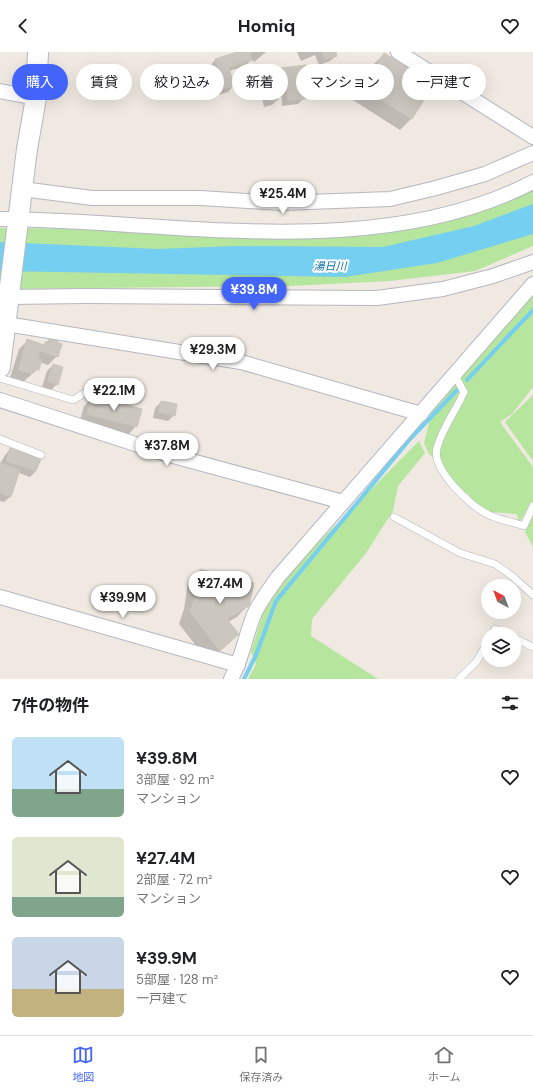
<!DOCTYPE html>
<html lang="ja">
<meta charset="utf-8">
<style>
body{margin:0;font-family:"DM Sans","Noto Sans JP",sans-serif;background:#f6f6f6;color:#202124;height:100vh;display:flex;flex-direction:column;font-size:15px;white-space:nowrap}
*{box-sizing:border-box;margin:0}
p{font-size:13px;color:#757577}
.icon{flex:none;width:22px;height:22px;fill:none;stroke:currentColor;stroke-width:2;stroke-linecap:round;stroke-linejoin:round}
.map{position:relative;height:627px;overflow:hidden}
.drawer{display:flex;flex-direction:column;background:#fff;flex:1}
.drawer>*{flex:none}
.top-card{position:absolute;left:12px;top:12px;width:509px;height:36px;display:flex;gap:8px}
.needle{width:26px;rotate:319deg}
.tools{position:absolute;left:481px;top:527px;display:grid;gap:8px}
.tools a{display:grid;place-items:center;width:40px;height:40px;border-radius:50%;background:#fff;box-shadow:0 4px 16px #0002;font-size:20px}
.price{position:absolute;translate:-50% -34px;padding:0 9px;border-radius:14px;background:#fff;color:#222;font-size:13px;line-height:26px;filter:drop-shadow(0 1px 2px #0008)}
.price::after{content:'';position:absolute;left:50%;top:24px;width:12px;height:9px;margin-left:-6px;background:inherit;clip-path:polygon(0 0,100% 0,50% 100%)}
.price.current{background:#4264fb;color:#fff}
ul{padding:0;list-style:none}
li{display:flex;align-items:center;gap:12px;height:100px;padding:0 12px}
li span{display:grid;place-items:center;flex:none;width:112px;height:80px;border-radius:6px;color:#555}
li>.icon{margin-inline-start:auto}
span .icon{width:48px;height:48px;fill:#fffc;stroke-width:1}
li b{font-size:17px}
h2{display:flex;justify-content:space-between;align-items:center;height:48px;padding:0 12px;font-size:17px}
.tag{padding:0 14px;border-radius:18px;background:#fff;box-shadow:0 4px 16px #0002;font-size:14px;line-height:36px}
.tag.current{background:#4264fb;color:#fff}
header{display:flex;justify-content:space-between;align-items:center;height:52px;padding:0 12px;background:#fff;font-size:18px;font-weight:700}
.tab-bar{display:flex;justify-content:space-around;align-items:center;height:56px;border-top:1px solid #e0e0e0;background:#fff;font-size:11px;color:#757577}
.tab-bar a{display:grid;justify-items:center;gap:2px}
.tab-bar .current{color:#4264fb}
.map>svg:first-child{display:block}
.green{fill:#b6e59e}
.water{fill:#75cff0}
.shadow{fill:#0003}
.lines{fill:none;stroke-linecap:round;stroke-linejoin:round}
.stream{stroke:#75cff0;stroke-width:4}
.building{fill:#cbc7bf;stroke:#cbc5ba}
.lane-casing{stroke:#b4b7c1;stroke-width:8}
.street-casing{stroke:#b4b7c1;stroke-width:16}
.secondary-casing{stroke:#b4b7c1;stroke-width:22}
.lane{stroke:#fff;stroke-width:7}
.street{stroke:#fff;stroke-width:14}
.secondary{stroke:#fff;stroke-width:20}
.labels{text-anchor:middle;stroke-width:4;stroke-linejoin:round;paint-order:stroke}
.water-label{font-size:11px;font-style:italic;fill:#0d6fa3;stroke:#fff}
</style>
<header><svg class="icon" aria-label="back" viewBox="0 0 24 24"><path d="M15 5l-7 7 7 7"/></svg>Homiq<svg class="icon" aria-label="heart" viewBox="0 0 24 24"><path d="M12 20l-8-8c-3-5 5-10 8-4 3-6 11-1 8 4z"/></svg></header>
<div class="map">
<svg width="533" height="627" viewBox="0 0 533 627">
<rect width="100%" height="100%" fill="#efe9e1"/>
<path class="green" d="M533,129V194L475,219L390,229L289,234L0,237V176L308,179L485,151Z
M533,243V335L512,362L500,370L533,415V495L525,480L531,459L528,456L519,472L517,462L491,460L475,450L468,442L458,438L428,400L424,391L432,359Z
M533,343V409L505,370Z
M419,389L425,401L398,434L393,459L366,501L312,567L311,584L378,627H248L256,612L251,600L267,548L300,509Z"/>
<path class="water" d="M533,152V182L437,211L345,225L0,219V190L158,197L236,194L383,195L474,174Z"/>
<path class="shadow" d="M241,0H248L249,3L251,0H266L254,10L249,4L251,8L245,14L229,19L233,34L228,40L219,43L210,14L215,8Z
M297,0H335L336,4L330,9L319,13L315,3L301,9Z
M384,2L433,33L411,67L400,78L351,47L373,13Z
M282,17L308,26L303,32L304,46L298,52L282,54L281,35H278L276,22Z
M320,22L337,32L331,38L318,41L315,28Z
M274,30L277,48L272,53L264,55L260,37L266,31Z
M52,285L56,291L57,304L48,313L40,310L38,317L23,330L10,326L19,297L27,289L43,293Z
M53,313L57,332L51,338L42,335L47,319Z
M93,345L136,374L128,383L79,371L84,354Z
M161,350L174,363L168,369L153,366L155,356Z
M10,397L40,408L36,419L30,425L19,421L10,445L4,450L0,449V412L5,403Z
M200,518L248,553L237,565L228,570L226,593L208,609L179,572L184,557L188,530Z"/>
<g class="lines">
<path class="stream" d="M467,328L533,258
M244,627L256,603L276,549L410,387L457,338"/>
</g>
<path class="building" d="M237,0H249L252,8L229,16L234,34L224,37L215,7Z
M322,0H336L337,4L325,8Z
M384,1L434,32L412,67L362,36Z
M306,13L309,27L304,28L305,47L288,49L286,30H283L281,16Z
M334,17L338,32L324,36L320,21Z
M275,28L278,48L270,49L266,30Z
M52,284L58,285L57,290L62,292L58,305L40,299L38,307L42,308L39,318H33L32,322L18,318L27,287L44,293L45,290L50,291Z
M53,312L63,315L58,333L47,329Z
M92,344L142,357L137,375L87,362Z
M161,349L177,352L175,364L158,360Z
M10,396L41,407L36,419L6,409Z
M0,411L20,418L11,445L0,441Z
M200,517L254,531L249,554L227,567L239,582L220,599L190,560L195,545Z"/>
<g class="lines">
<g class="lane-casing">
<path id="lane" d="M454,322L464,340C456,359 442,376 437,396C431,417 471,455 489,463C500,468 513,470 524,474L533,454
M0,326L73,348L90,338L100,336L138,347
M0,387L41,403
M394,465L460,501L495,512L512,524L533,543
M493,582L495,577L506,582
M514,586L533,595
M459,627L477,609L488,590"/>
</g>
<g class="street-casing">
<path id="street" d="M398,0L533,85
M0,39L36,46
M22,137L92,146H200L282,151L390,147L436,136L485,122L533,101
M0,167C171,168 375,212 533,130
M0,244L9,245L86,244L377,246L443,237L493,224L533,210
M6,272L241,310L421,362
M0,348L166,402L343,450
M0,545L238,613
M231,627C242,607 245,586 253,565C259,550 269,538 278,525L533,232"/>
</g>
<g class="secondary-casing">
<path id="secondary" d="M0,315L27,97L36,46L38,0"/>
</g>
<use href="#lane" class="lane"/>
<use href="#street" class="street"/>
<use href="#secondary" class="secondary"/>
</g>
<g class="labels">
<g class="water-label">
<text x="330" y="218">湯日川</text>
</g>
</g>
</svg>
<div class="tools">
<a><svg class="needle" viewBox="-14 -14 28 28"><path d="M0-13l5 13h-10z" fill="#e53935"/><path d="M0 13l5-13h-10z" fill="#757577"/></svg></a>
<a><svg class="icon" aria-label="layers" viewBox="0 0 24 24"><path d="M12 4l9 5-9 5-9-5zM3 14l9 5 9-5"/></svg></a>
</div>
<b class="price" style="left:283px;top:163px">¥25.4M</b>
<b class="price current" style="left:254px;top:259px">¥39.8M</b>
<b class="price" style="left:213px;top:319px">¥29.3M</b>
<b class="price" style="left:114px;top:360px">¥22.1M</b>
<b class="price" style="left:167px;top:415px">¥37.8M</b>
<b class="price" style="left:220px;top:553px">¥27.4M</b>
<b class="price" style="left:123px;top:567px">¥39.9M</b>
<div class="top-card">
<a class="tag current">購入</a>
<a class="tag">賃貸</a>
<a class="tag">絞り込み</a>
<a class="tag">新着</a>
<a class="tag">マンション</a>
<a class="tag">一戸建て</a>
</div>
</div>
<section class="drawer">
<h2>7件の物件<svg class="icon" aria-label="filters" viewBox="0 0 24 24"><path d="M4 7h16M4 17h16"/><circle cx="9" cy="7" r="2"/><circle cx="15" cy="17" r="2"/></svg></h2>
<ul>
<li><span style="background:linear-gradient(#bfe0f5 65%,#7fa58c 0)"><svg class="icon" aria-label="home" viewBox="0 0 24 24"><path d="M3 11l9-7 9 7M6 9v11h12V9"/></svg></span><div><b>¥39.8M</b><p>3部屋 · 92 m²</p><p>マンション</p></div><svg class="icon" aria-label="heart" viewBox="0 0 24 24"><path d="M12 20l-8-8c-3-5 5-10 8-4 3-6 11-1 8 4z"/></svg></li>
<li><span style="background:linear-gradient(#dfe7d0 75%,#7fa58c 0)"><svg class="icon" aria-label="home" viewBox="0 0 24 24"><path d="M3 11l9-7 9 7M6 9v11h12V9"/></svg></span><div><b>¥27.4M</b><p>2部屋 · 72 m²</p><p>マンション</p></div><svg class="icon" aria-label="heart" viewBox="0 0 24 24"><path d="M12 20l-8-8c-3-5 5-10 8-4 3-6 11-1 8 4z"/></svg></li>
<li><span style="background:linear-gradient(#c9d6e8 65%,#c2b280 0)"><svg class="icon" aria-label="home" viewBox="0 0 24 24"><path d="M3 11l9-7 9 7M6 9v11h12V9"/></svg></span><div><b>¥39.9M</b><p>5部屋 · 128 m²</p><p>一戸建て</p></div><svg class="icon" aria-label="heart" viewBox="0 0 24 24"><path d="M12 20l-8-8c-3-5 5-10 8-4 3-6 11-1 8 4z"/></svg></li>
</ul>
</section>
<nav class="tab-bar">
<a class="current"><svg class="icon" aria-label="map" viewBox="0 0 24 24"><path d="M3 6l6-2 6 2 6-2v14l-6 2-6-2-6 2zM9 4v14M15 6v14"/></svg>地図</a>
<a><svg class="icon" aria-label="saved" viewBox="0 0 24 24"><path d="M7 4h10v16l-5-4-5 4z"/></svg>保存済み</a>
<a><svg class="icon" aria-label="home" viewBox="0 0 24 24"><path d="M3 11l9-7 9 7M6 9v11h12V9"/></svg>ホーム</a>
</nav>
